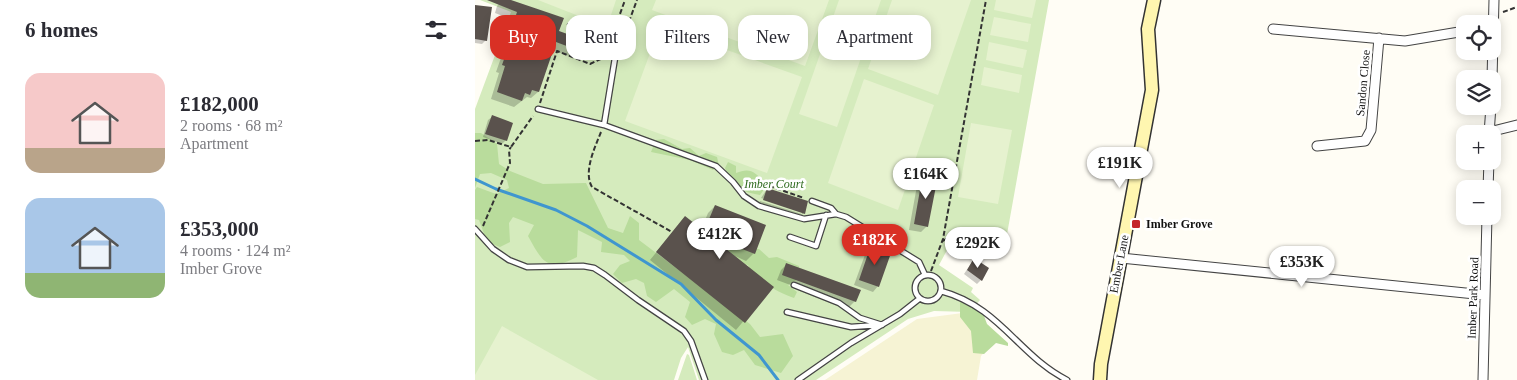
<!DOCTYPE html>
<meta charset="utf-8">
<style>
body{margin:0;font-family:Georgia,serif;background:#f2f2f3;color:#2b2b33;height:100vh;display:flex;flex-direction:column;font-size:19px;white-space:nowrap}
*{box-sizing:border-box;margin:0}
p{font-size:16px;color:#7c7c81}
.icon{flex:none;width:28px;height:28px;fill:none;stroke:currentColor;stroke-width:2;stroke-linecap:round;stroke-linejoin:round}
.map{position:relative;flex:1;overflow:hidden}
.sheet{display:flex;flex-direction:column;background:#fff;width:475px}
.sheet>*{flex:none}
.hud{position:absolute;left:15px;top:15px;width:475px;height:45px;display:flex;gap:10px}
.buttons{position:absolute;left:981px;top:15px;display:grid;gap:10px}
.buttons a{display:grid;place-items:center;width:45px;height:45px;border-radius:10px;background:#fff;box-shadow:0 2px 12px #0003;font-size:25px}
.price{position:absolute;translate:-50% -42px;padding:0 11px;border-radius:18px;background:#fff;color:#222;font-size:16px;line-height:32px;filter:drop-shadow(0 1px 2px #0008)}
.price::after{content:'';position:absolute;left:50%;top:30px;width:15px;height:11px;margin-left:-8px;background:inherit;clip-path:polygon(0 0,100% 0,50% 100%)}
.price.current{background:#d93025;color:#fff}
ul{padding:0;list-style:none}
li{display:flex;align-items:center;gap:15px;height:125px;padding:0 25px}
li span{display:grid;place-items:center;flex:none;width:140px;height:100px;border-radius:15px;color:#555}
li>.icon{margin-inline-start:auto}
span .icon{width:60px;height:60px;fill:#fffc;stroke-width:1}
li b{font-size:21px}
h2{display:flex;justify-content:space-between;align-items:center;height:60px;padding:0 25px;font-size:21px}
.chip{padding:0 18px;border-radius:15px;background:#fff;box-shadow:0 2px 12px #0003;font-size:18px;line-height:45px}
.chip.current{background:#d93025;color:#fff}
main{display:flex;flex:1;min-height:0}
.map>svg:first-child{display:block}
.farmland{fill:#f6f3d4}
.green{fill:#d5ebbd}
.forest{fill:#b9dc9c}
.pitch{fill:#e6f2cf}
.shadow{fill:#0003}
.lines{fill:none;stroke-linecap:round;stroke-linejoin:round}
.stream{stroke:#3f96cf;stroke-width:3}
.building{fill:#5a524d}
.lane-casing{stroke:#444;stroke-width:7}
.street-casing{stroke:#444;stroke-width:11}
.secondary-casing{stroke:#333;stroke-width:15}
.path{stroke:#333;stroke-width:2;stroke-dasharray:5 2.5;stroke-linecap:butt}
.lane{stroke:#fff;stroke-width:4.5}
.street{stroke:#fff;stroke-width:9}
.secondary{stroke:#fff6b0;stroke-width:12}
.poi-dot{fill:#c4262e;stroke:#fff;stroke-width:2}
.labels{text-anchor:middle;stroke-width:5;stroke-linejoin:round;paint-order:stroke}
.street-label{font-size:12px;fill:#111;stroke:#fff}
.park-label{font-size:12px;font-style:italic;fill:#2f6b1f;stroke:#fff}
.poi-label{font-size:12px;font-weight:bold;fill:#111;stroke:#fff;text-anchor:start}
</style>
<main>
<section class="sheet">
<h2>6 homes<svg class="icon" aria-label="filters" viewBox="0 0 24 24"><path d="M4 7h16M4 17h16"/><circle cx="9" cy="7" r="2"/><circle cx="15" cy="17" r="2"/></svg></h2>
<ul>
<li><span style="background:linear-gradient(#f6c9c9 75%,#b9a48a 0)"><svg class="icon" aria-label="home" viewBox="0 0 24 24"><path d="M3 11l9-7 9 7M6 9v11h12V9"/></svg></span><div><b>£182,000</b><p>2 rooms · 68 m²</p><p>Apartment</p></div></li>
<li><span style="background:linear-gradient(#a9c7e8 75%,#8fb573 0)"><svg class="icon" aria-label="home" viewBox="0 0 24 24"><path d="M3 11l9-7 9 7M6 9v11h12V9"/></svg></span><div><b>£353,000</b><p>4 rooms · 124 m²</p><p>Imber Grove</p></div></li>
</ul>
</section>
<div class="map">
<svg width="1042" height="380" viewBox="0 0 1042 380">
<rect width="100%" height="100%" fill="#fffdf5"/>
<path class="farmland" d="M495,312L523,337L506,356L502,380H350L442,319Z"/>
<path class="green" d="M5,0H574L529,251L477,241L464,265L498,288L496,292L505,300L495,312L459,311L433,319L341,380H224L213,347L206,358L199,380H0V109L36,12Z
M212,354L214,355L222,380H203Z"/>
<path class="forest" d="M0,133H6L22,144L24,164L35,171L68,184L111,183L133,228L148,233L155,216L164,223V240L275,324L285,337L308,334L318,356L306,373L280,365L269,350L258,355L247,352L239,334L241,324L230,319L217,325L210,317L215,302L199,289L181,302L172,296L169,283L161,279L147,283L138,274L145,265L155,261L149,255L126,252L127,242L103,230L102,257C72,272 68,263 53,236L59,225L38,217L34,223L35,242L25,247L12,242L4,220L0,219V190L2,187L21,194L34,188L32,180L16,173L5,174L0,188Z
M189,139L207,149L215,148L224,156L231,153L242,157L244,166L238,170L215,160L176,152L181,140Z
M253,162L261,166V173C275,167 280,172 289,182L290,188L285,195C264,191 258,188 250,168Z
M257,247L284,249L294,258L302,257L324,266L325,278L313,285L322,292L319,298C305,293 277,280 273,265L260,263L251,256Z
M485,302L505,305L512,324L533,343V346L521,343L509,354L498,353L496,331L485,317Z"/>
<path class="pitch" d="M63,0H141L132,27Z
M181,0H354L330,66L177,10Z
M364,0H406L362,127L324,114Z
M417,0H496L463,95L393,69Z
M521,0H561L557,18L519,10Z
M519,17L556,24L553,42L515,35Z
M185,26L327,77L292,173L150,121Z
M514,42L552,50L548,68L511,60Z
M509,67L547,75L544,93L506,85Z
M389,79L459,105L423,210L353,183Z
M496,123L537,130L523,204L483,197Z
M27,326L123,380H0V375Z"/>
<path class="shadow" d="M28,0H32L83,32L107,41L103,50L97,57L77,50L63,92L56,98L52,97L39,107L16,99L24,73L21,72L33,38L30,37L36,19L20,13L22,6Z
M0,6L11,40L7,44L0,43Z
M17,117L31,140L27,144L8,137L13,120Z
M448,174L452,226L446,232L434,230L443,180Z
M292,189L332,203L329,213L323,219L283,206L285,201L327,214V211L286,198Z
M240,206L279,253L271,261L260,256L297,287L261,330L175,260L210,217L226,230L233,213Z
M397,247L403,286L398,292L379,285L391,252Z
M499,259L506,280L502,284L489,274Z
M311,265L380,301L374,307L302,280L306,270Z"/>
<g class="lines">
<path class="stream" d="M0,179L21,189L81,210L112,226L206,284L241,320L284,355L303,380"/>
</g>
<path class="building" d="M12,0H36L89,18L84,31L109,40L105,51L81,42L64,92L57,90L55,95L50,93L47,101L22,92L30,66L27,65L39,31L36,30L42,12Z
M0,5L17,7L12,41L0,39Z
M17,115L38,123L32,141L10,134Z
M448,173L463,176L453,227L439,224Z
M292,188L333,201L330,214L288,200Z
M240,205L291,225L280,254L236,237L299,287L270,323L181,252L210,216L229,231Z
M396,245L416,253L404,287L384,280Z
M499,258L514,268L507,281L492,270Z
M311,263L386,290L381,302L307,275Z"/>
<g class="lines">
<g class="lane-casing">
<path id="lane" d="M131,40L139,48L140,58L129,125L241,166L258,182L269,196L284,206L329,219L361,214L371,217L444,262L450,275
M63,109L129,125
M337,201L356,208L361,214
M0,229L18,249L34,260L52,267L108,266L119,268L130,275L163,300L209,331L216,341L230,380
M315,237L341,246L351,215
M440 288a13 13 0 1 1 26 0a13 13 0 1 1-26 0Z
M319,285L364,303L385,318L407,325
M466,291C525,307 543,355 592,380
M312,312L376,327L403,325
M323,380L376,343L425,314L444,299"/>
</g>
<g class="street-casing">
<path id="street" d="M798,29L930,41L990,31
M1017,79L1019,0
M1014,132L1042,125
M1014,134L1016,106
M842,146L890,141L896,130L904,38
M1013,189L1014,161
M646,258L1010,295
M1008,380L1012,216"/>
</g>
<g class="secondary-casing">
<path id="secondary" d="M625,380L626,364L677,90L673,29L679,0"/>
</g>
<path class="path" d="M1028,12L1042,7
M92,24L124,36
M134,33L141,25L150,0
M146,43L162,0
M65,103L82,51L115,64L132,56
M126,132C120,147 108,172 117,187L197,232
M0,141L13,140L36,147L58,116
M294,186L329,198
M310,191L312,186
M8,226L35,163L34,150L36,147
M468,241L474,237
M456,271L468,239L511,0"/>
<use href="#lane" class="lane"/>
<use href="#street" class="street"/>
<use href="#secondary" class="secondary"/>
</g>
<rect class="poi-dot" x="656" y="219" width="10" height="10" rx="2.5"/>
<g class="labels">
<g class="street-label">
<text transform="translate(888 83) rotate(-85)" y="4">Sandon Close</text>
<text transform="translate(644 264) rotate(-79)" y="4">Ember Lane</text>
<text transform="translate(998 298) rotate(-88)" y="4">Imber Park Road</text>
</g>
<g class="park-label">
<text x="299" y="188">Imber Court</text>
</g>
<g class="poi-label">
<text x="671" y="228">Imber Grove</text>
</g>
</g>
</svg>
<div class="buttons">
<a><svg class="icon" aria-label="locate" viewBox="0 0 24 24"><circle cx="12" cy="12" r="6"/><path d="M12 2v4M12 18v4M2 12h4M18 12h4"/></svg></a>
<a><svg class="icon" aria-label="layers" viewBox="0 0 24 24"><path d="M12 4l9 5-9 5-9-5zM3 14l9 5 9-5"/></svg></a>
<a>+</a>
<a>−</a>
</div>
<b class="price" style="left:645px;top:189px">£191K</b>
<b class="price" style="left:451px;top:200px">£164K</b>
<b class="price" style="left:245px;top:260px">£412K</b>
<b class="price current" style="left:400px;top:266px">£182K</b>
<b class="price" style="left:503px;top:269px">£292K</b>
<b class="price" style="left:827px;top:288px">£353K</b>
<div class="hud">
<a class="chip current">Buy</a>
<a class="chip">Rent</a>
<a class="chip">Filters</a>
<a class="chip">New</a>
<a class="chip">Apartment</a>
</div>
</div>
</main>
